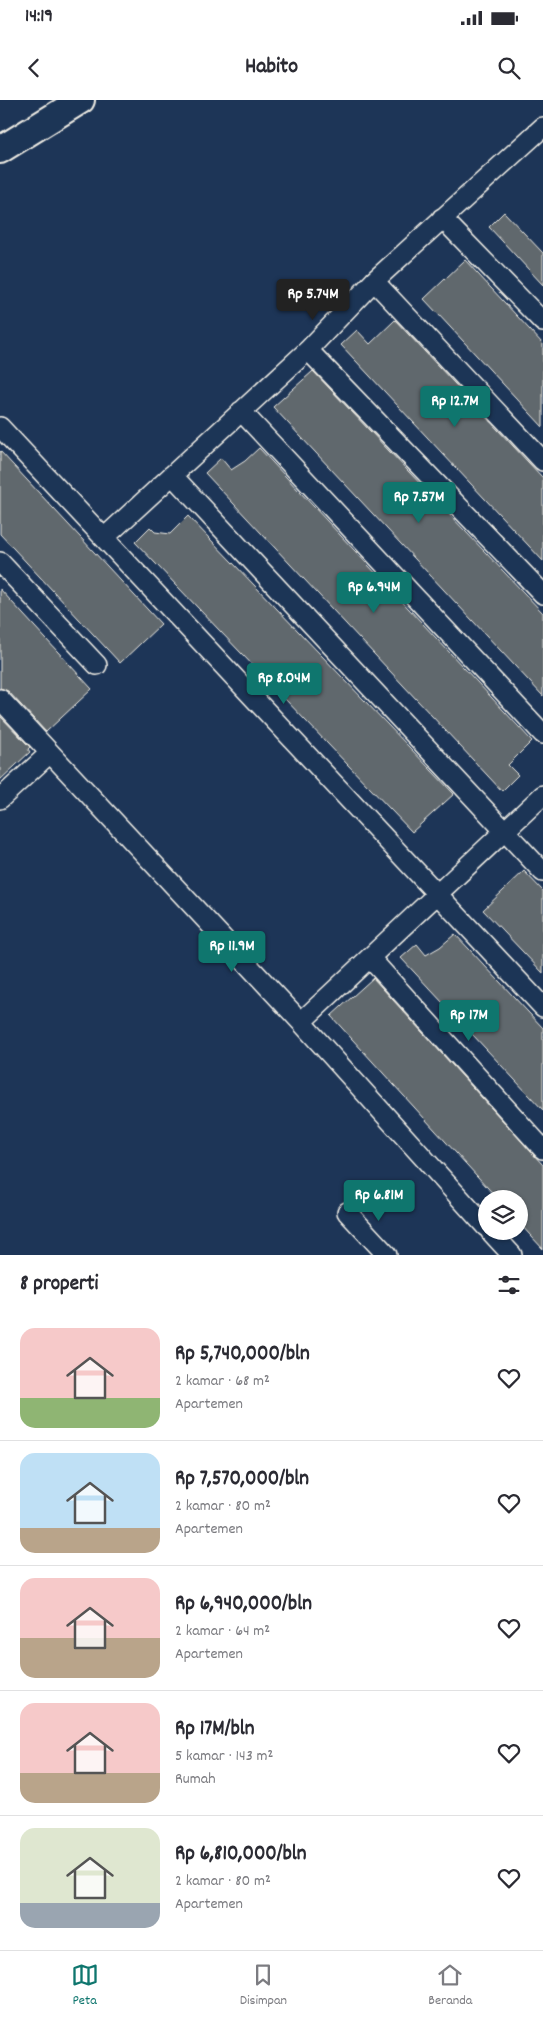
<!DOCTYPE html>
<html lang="id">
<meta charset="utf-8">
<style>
body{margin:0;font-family:Dekko,sans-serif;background:#f2f2f3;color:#2b2b33;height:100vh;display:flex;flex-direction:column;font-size:19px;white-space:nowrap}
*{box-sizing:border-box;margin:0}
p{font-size:16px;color:#7c7c81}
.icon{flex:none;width:28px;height:28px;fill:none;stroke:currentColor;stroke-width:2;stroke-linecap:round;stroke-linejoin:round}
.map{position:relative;height:1155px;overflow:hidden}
.sheet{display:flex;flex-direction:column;background:#fff;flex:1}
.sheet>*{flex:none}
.fabs{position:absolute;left:478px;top:1090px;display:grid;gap:10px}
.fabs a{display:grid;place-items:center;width:50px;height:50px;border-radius:50%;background:#fff;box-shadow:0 1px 4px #0004;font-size:25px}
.price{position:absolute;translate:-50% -42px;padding:0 11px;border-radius:5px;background:#0f766e;color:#fff;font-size:16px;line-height:32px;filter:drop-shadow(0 1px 2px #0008)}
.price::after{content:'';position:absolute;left:50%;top:30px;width:15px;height:11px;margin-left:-8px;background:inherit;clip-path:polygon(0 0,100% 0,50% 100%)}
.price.current{background:#222;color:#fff}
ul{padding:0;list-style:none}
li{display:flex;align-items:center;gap:15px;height:125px;padding:0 20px}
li+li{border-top:1px solid #e1e1e2}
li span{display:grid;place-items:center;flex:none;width:140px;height:100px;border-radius:15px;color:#555}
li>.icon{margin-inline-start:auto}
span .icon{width:60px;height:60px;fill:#fffc;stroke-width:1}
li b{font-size:21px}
h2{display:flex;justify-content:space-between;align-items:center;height:60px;padding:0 20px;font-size:21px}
.status{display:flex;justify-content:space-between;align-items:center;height:35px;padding:0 25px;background:#fff;direction:ltr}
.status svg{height:14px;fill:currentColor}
header{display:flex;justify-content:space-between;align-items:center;height:65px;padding:0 20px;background:#fff;font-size:22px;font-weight:700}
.dock{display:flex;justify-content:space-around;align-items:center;height:70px;border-top:1px solid #e1e1e2;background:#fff;font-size:14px;color:#7c7c81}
.dock a{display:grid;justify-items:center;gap:2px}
.dock .current{color:#0f766e}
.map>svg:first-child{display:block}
.building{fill:#61686d;stroke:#f4f1e8}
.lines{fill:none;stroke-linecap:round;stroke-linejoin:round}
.minor-casing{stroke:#f4f1e8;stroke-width:22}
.secondary-casing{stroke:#f4f1e8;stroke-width:30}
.minor{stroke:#1d3557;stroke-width:19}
.secondary{stroke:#1d3557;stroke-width:26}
</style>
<div class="status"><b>14:19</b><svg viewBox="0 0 49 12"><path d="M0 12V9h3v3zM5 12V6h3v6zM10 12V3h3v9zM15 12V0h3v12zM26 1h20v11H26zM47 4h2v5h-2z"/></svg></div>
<header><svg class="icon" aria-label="back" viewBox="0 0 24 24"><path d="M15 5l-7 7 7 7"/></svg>Habito<svg class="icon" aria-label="search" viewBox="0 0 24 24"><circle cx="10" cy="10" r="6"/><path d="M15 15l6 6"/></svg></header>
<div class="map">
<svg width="543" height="1155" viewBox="0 0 543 1155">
<rect width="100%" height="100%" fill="#1d3557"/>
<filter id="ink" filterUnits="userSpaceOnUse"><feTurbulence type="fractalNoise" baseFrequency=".02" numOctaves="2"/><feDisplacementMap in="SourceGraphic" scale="10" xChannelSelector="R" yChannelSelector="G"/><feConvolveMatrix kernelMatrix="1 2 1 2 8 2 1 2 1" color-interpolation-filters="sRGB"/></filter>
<g filter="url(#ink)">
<path class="building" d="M504,112L543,153V185L489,127Z
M465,160L543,244V327L424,199Z
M395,220L543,378V461L341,245L357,230L370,244Z
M313,271L543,513V596L273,307Z
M259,348L532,641L508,665L518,675L502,691L205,373L221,358L231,370L245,361Z
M0,351L161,524L120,563L0,434Z
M188,416L454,694L412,732L135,442L150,427L155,432L170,434Z
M0,489L92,589L46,632L8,591L0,588Z
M0,616L30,647L28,649L30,652L0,680Z
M524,771L543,791V873L483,810Z
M455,834L543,928V1010L401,858L417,844L426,855L440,847Z
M373,878L543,1065V1149L519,1123V1099H498L331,916Z"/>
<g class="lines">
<g class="minor-casing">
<path id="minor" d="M442,118L543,222
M374,181L543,361
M308,250L543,494
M241,311L543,634
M0,327L543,907
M172,375L543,772
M104,438L308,250L374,181L543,27
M0,462L97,565
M0,599L301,922L486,1127
M0,699L50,653
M370,858L543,1049
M301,922L543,695
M347,1112L387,1155
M490,1131L512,1155"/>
</g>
<g class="secondary-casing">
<path id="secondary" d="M0,50L81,0"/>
</g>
<use href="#minor" class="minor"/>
<use href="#secondary" class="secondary"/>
</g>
</g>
</svg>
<div class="fabs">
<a><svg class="icon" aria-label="layers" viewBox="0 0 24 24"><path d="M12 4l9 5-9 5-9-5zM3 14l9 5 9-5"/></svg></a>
</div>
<b class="price current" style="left:313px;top:221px">Rp 5.74M</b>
<b class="price" style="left:455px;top:328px">Rp 12.7M</b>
<b class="price" style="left:419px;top:424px">Rp 7.57M</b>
<b class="price" style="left:374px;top:514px">Rp 6.94M</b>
<b class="price" style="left:284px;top:605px">Rp 8.04M</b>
<b class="price" style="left:232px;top:873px">Rp 11.9M</b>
<b class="price" style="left:469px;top:942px">Rp 17M</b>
<b class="price" style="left:379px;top:1122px">Rp 6.81M</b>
</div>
<section class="sheet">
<h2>8 properti<svg class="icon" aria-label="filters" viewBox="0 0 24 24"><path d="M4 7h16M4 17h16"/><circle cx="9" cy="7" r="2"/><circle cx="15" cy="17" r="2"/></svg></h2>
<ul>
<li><span style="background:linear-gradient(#f6c9c9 70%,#8fb573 0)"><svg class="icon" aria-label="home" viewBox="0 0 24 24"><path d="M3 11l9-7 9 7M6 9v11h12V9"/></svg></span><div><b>Rp 5,740,000/bln</b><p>2 kamar · 68 m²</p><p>Apartemen</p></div><svg class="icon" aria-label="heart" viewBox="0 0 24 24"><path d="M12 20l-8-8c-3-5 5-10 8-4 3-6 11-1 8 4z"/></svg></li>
<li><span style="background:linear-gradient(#bfe0f5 75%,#b9a48a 0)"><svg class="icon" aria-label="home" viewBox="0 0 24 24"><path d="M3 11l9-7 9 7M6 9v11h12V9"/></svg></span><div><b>Rp 7,570,000/bln</b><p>2 kamar · 80 m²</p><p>Apartemen</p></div><svg class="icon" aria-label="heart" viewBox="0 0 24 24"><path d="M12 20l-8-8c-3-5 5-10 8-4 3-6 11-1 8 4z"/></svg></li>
<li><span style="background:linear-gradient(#f6c9c9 60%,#b9a48a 0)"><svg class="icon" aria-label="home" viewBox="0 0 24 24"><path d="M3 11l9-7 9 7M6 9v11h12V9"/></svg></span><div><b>Rp 6,940,000/bln</b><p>2 kamar · 64 m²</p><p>Apartemen</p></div><svg class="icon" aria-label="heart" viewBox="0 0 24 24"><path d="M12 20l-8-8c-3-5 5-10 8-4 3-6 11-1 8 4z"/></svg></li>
<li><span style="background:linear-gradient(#f6c9c9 70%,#b9a48a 0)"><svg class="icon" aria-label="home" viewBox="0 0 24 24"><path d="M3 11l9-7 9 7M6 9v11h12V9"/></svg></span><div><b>Rp 17M/bln</b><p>5 kamar · 143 m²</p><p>Rumah</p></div><svg class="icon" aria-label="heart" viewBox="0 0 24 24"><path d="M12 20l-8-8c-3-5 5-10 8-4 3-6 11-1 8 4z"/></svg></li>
<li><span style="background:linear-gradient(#dfe7d0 75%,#9aa5b1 0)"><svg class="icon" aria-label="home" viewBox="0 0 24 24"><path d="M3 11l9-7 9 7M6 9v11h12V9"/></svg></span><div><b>Rp 6,810,000/bln</b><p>2 kamar · 80 m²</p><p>Apartemen</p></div><svg class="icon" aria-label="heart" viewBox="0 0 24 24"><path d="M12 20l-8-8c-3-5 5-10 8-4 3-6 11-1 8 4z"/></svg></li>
</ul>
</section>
<nav class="dock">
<a class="current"><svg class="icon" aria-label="map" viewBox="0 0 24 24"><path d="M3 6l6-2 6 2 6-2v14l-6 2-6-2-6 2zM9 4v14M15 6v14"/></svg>Peta</a>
<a><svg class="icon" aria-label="saved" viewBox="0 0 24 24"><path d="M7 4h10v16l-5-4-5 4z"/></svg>Disimpan</a>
<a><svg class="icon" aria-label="home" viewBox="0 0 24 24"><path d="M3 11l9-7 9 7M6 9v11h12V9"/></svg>Beranda</a>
</nav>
